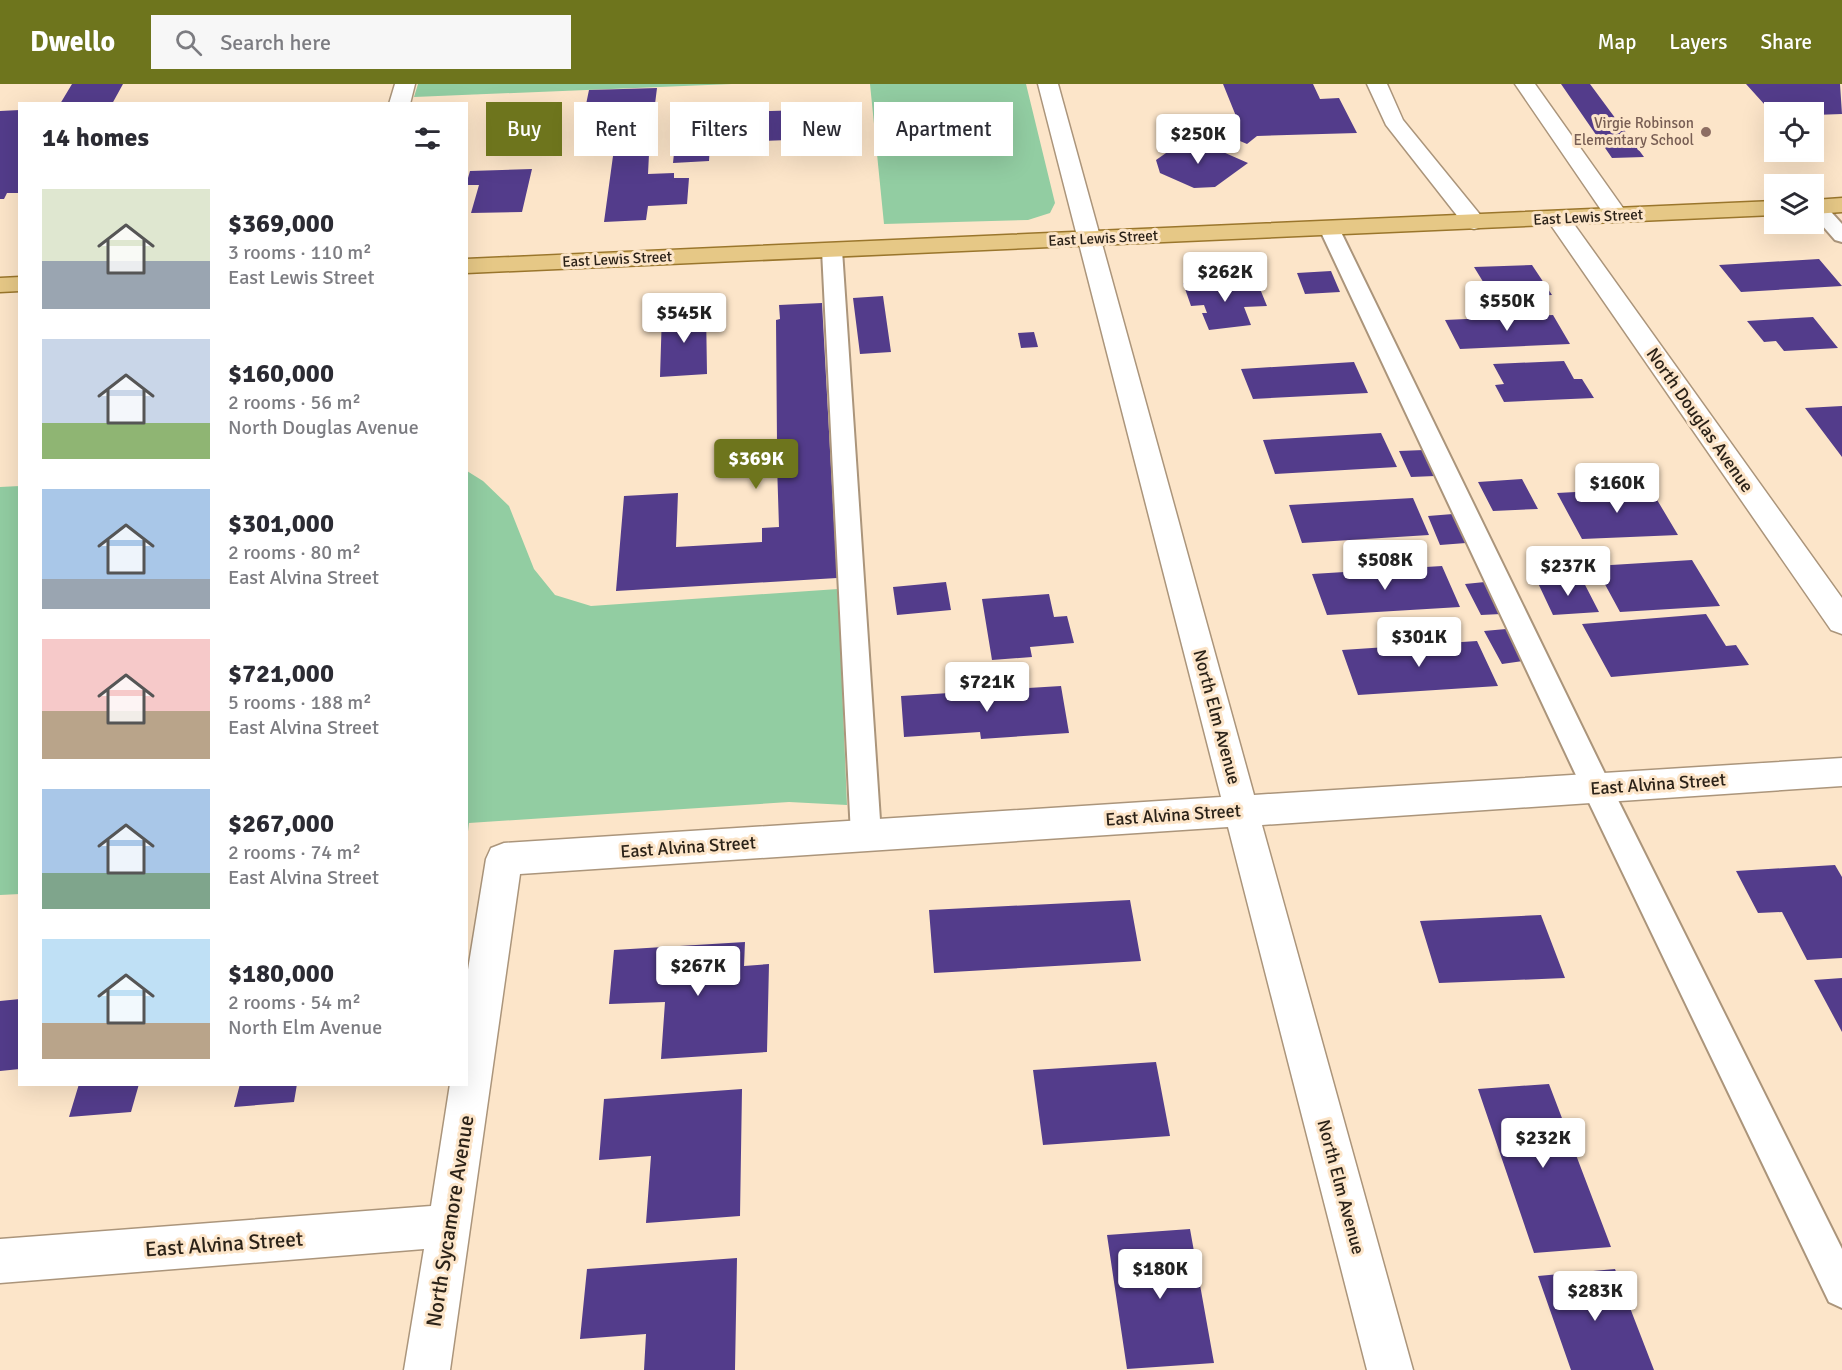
<!DOCTYPE html>
<meta charset="utf-8">
<style>
body{margin:0;font-family:Signika,sans-serif;background:#f7f7f7;color:#2b2b33;height:100vh;display:flex;flex-direction:column;font-size:22px;white-space:nowrap}
*{box-sizing:border-box;margin:0}
p{font-size:20px;color:#7c7c81}
.icon{flex:none;width:33px;height:33px;fill:none;stroke:currentColor;stroke-width:2;stroke-linecap:round;stroke-linejoin:round}
.map{position:relative;flex:1;overflow:hidden}
.drawer{position:absolute;left:18px;top:18px;width:450px;height:984px;display:flex;flex-direction:column;background:#fff;border-radius:0px;box-shadow:0 6px 24px #0002}
.drawer>*{flex:none}
.top-card{position:absolute;left:486px;top:18px;width:570px;height:54px;display:flex;gap:12px}
.fabs{position:absolute;left:1764px;top:18px;display:grid;gap:12px}
.fabs a{display:grid;place-items:center;width:60px;height:60px;border-radius:0px;background:#fff;box-shadow:0 6px 24px #0002;font-size:30px}
.price{position:absolute;translate:-50% -51px;padding:0 14px;border-radius:6px;background:#fff;color:#222;font-size:20px;line-height:39px;filter:drop-shadow(0 2px 3px #0008)}
.price::after{content:'';position:absolute;left:50%;top:36px;width:18px;height:14px;margin-left:-9px;background:inherit;clip-path:polygon(0 0,100% 0,50% 100%)}
.price.current{background:#6e751d;color:#fff}
ul{padding:0;list-style:none}
li{display:flex;align-items:center;gap:18px;height:150px;padding:0 24px}
li span{display:grid;place-items:center;flex:none;width:168px;height:120px;border-radius:0px;color:#555}
li>.icon{margin-inline-start:auto}
span .icon{width:72px;height:72px;fill:#fffc;stroke-width:1}
li b{font-size:26px}
h2{display:flex;justify-content:space-between;align-items:center;height:72px;padding:0 24px;font-size:26px}
.pill{padding:0 21px;border-radius:0px;background:#fff;box-shadow:0 6px 24px #0002;font-size:21px;line-height:54px}
.pill.current{background:#6e751d;color:#fff}
header{display:flex;align-items:center;gap:36px;box-sizing:border-box;height:84px;padding:0 30px;background:#6e751d;color:#fff}
header strong{font-size:28px}
nav{display:flex;gap:33px;margin-inline-start:auto;font-size:21px}
.search{width:420px;height:54px;background:#f7f7f7;display:flex;align-items:center;gap:15px;box-sizing:border-box;padding:0 21px;border-radius:0px;color:#7c7c81;font-size:22px}
.map>svg:first-child{display:block}
.green{fill:#92cda2}
.building{fill:#533c8b}
.lines{fill:none;stroke-linecap:round;stroke-linejoin:round}
.service-casing{stroke:#ab957b;stroke-width:4}
.minor-casing{stroke:#ab957b;stroke-width:3}
.primary-casing{stroke:#9a762c;stroke-width:3}
.service{fill:#fff;fill-rule:evenodd}
.minor{fill:#fff;fill-rule:evenodd}
.primary{fill:#e6c886;fill-rule:evenodd}
.education-dot{fill:#8d6e63;stroke:#fce5c9;stroke-width:2}
.labels{text-anchor:middle;stroke-width:6;stroke-linejoin:round;paint-order:stroke}
.far-education-label{font-size:15px;fill:#785e54;stroke:#fce5c9;text-anchor:end}
.far-street-label{font-size:15px;fill:#2b2218;stroke:#fce5c9}
.street-label{font-size:18px;fill:#2b2218;stroke:#fce5c9}
.near-street-label{font-size:21px;fill:#2b2218;stroke:#fce5c9}
</style>
<header>
<strong>Dwello</strong>
<div class="search"><svg class="icon" aria-label="search" viewBox="0 0 24 24"><circle cx="10" cy="10" r="6"/><path d="M15 15l6 6"/></svg>Search here</div>
<nav><a>Map</a><a>Layers</a><a>Share</a></nav>
</header>
<div class="map">
<svg width="1842" height="1286" viewBox="0 0 1842 1286">
<rect width="100%" height="100%" fill="#fce5c9"/>
<path class="green" d="M418,0H732L414,13Z
M870,0H1026L1055,119L1050,129L1028,136L884,140Z
M467,387L483,397L509,422L534,485L555,511L591,522L838,505L847,721L789,718L469,739L467,756Z
M20,402V810L0,811V403Z"/>
<path class="building" d="M72,0H123L112,20H60Z
M1223,0H1313L1320,15L1339,14L1357,49L1257,52L1247,60L1228,52L1240,42Z
M1561,0H1590L1644,73L1612,74Z
M1746,0H1840L1842,30L1814,31V28H1774V31Z
M657,4L654,28L584,30L589,6Z
M839,25L840,54L739,58L740,28Z
M20,26V109H7L4,115H0V27Z
M712,29L709,77L673,79L678,30Z
M1189,53L1248,79L1215,103L1194,104L1160,89L1156,76Z
M649,70L648,90L674,89V94H689L687,120L648,122L646,136L604,138L613,72Z
M532,85L522,128L471,129L479,101H466L470,87Z
M1819,175L1842,202L1741,208L1719,181Z
M1532,181L1552,211L1493,214L1474,183Z
M1331,187L1340,208L1305,210L1297,189Z
M1212,197L1214,203L1258,200L1267,222L1244,223L1251,241L1209,246L1202,229H1207L1204,221L1191,222L1183,199Z
M883,212L891,268L860,270L853,214Z
M822,219L837,494L616,507L624,412L678,409L676,463L762,458V444L779,443L777,380H781V358L777,359L776,236L780,235L779,221Z
M706,226L707,290L660,293L662,229Z
M1553,231L1570,260L1460,265L1445,236Z
M1813,233L1838,264L1784,267L1776,257L1764,258L1747,237Z
M1034,248L1038,263L1021,264L1018,249Z
M1564,277L1574,295H1582L1594,314L1504,318L1495,301L1504,300L1493,280Z
M1354,278L1368,309L1253,315L1241,285Z
M1842,322V373L1805,324Z
M1381,349L1397,383L1275,390L1263,356Z
M1424,366L1435,392L1411,393L1399,367Z
M1522,395L1538,425L1493,427L1478,398Z
M1650,404L1678,451L1582,455L1557,409Z
M1413,414L1429,451L1302,459L1289,421Z
M1453,430L1466,459L1440,461L1428,432Z
M1692,476L1720,522L1620,528L1595,482Z
M1442,482L1460,523L1327,531L1312,490Z
M1582,495L1599,528L1553,531L1537,497Z
M946,498L951,526L897,531L893,503Z
M1485,498L1501,530L1481,531L1465,500Z
M1049,510L1054,533L1067,532L1074,559L1030,563L1032,573L992,576L982,515Z
M1706,530L1726,562L1736,561L1749,581L1611,593L1582,540Z
M1506,545L1523,577L1502,580L1484,547Z
M1477,557L1498,602L1358,611L1342,566Z
M1061,602L1069,649L981,655L980,648L904,653L901,612Z
M1835,781L1842,793V874L1807,876L1782,828L1758,829L1736,787Z
M1130,816L1141,877L934,889L929,826Z
M1541,831L1565,894L1439,899L1420,837Z
M745,858L744,882L769,880L767,968L661,975L665,918L609,920L614,866Z
M1842,894V948L1814,896Z
M20,915V985L0,987V917Z
M1156,978L1170,1052L1043,1061L1033,986Z
M79,1000H139L131,1028L69,1033Z
M240,1000H297L294,1018L234,1023Z
M1549,1000L1611,1163L1534,1169L1478,1005Z
M742,1005L740,1132L646,1139L651,1072L599,1076L604,1015Z
M1190,1145L1214,1279L1127,1285L1107,1151Z
M737,1174L735,1286H644L646,1250L580,1255L587,1185Z
M1615,1185L1654,1286H1571L1538,1192Z"/>
<g class="lines">
<g class="service-casing">
<path id="service" d="M1816,117L1823,119L1842,140V158L1835,156L1814,132V118Z
M1329,138L1336,140L1339,144L1608,696L1842,1165V1224L1829,1218L1582,704L1319,144L1322,140Z
M832,160L839,162L842,166L881,751L877,760L866,764L855,760L851,751L822,166L825,162Z"/>
</g>
<g class="minor-casing">
<path id="minor" d="M395,0H415L410,20H389Z
M1038,0H1058L1254,711L1842,674V702L1262,741L1413,1286H1367L1228,743L520,790L450,1286H404L424,1165L0,1199V1155L431,1122L450,1000H466V898L486,775L491,764L504,759L1221,713Z
M1367,0H1387L1403,36L1482,133L1486,138L1482,143L1474,145L1466,143L1386,41Z
M1515,0H1535L1628,131L1624,136L1616,138L1608,136Z
M1558,127L1566,129L1842,514V550L1831,546L1546,134L1550,129Z"/>
</g>
<g class="primary-casing">
<path id="primary" d="M1842,114V128L1814,130V116Z
M1774,117V131L466,189V175Z
M20,193V207L0,208V194Z"/>
</g>
<use href="#service" class="service"/>
<use href="#minor" class="minor"/>
<use href="#primary" class="primary"/>
</g>
<circle class="education-dot" cx="1706" cy="48" r="6"/>
<g class="labels">
<g class="far-education-label">
<text x="1694" y="44">Virgie Robinson<tspan x="1694" dy="17">Elementary School</tspan></text>
</g>
<g class="far-street-label">
<text transform="translate(1588 133) rotate(-3)" y="5">East Lewis Street</text>
<text transform="translate(1103 154) rotate(-3)" y="5">East Lewis Street</text>
<text transform="translate(617 175) rotate(-3)" y="5">East Lewis Street</text>
</g>
<g class="street-label">
<text transform="translate(1700 336) rotate(55)" y="6">North Douglas Avenue</text>
<text transform="translate(1217 633) rotate(75)" y="6">North Elm Avenue</text>
<text transform="translate(1658 700) rotate(-4)" y="6">East Alvina Street</text>
<text transform="translate(1173 731) rotate(-4)" y="6">East Alvina Street</text>
<text transform="translate(688 763) rotate(-4)" y="6">East Alvina Street</text>
<text transform="translate(1341 1103) rotate(75)" y="6">North Elm Avenue</text>
</g>
<g class="near-street-label">
<text transform="translate(450 1137) rotate(-81)" y="7">North Sycamore Avenue</text>
<text transform="translate(224 1160) rotate(-4)" y="7">East Alvina Street</text>
</g>
</g>
</svg>
<div class="fabs">
<a><svg class="icon" aria-label="locate" viewBox="0 0 24 24"><circle cx="12" cy="12" r="6"/><path d="M12 2v4M12 18v4M2 12h4M18 12h4"/></svg></a>
<a><svg class="icon" aria-label="layers" viewBox="0 0 24 24"><path d="M12 4l9 5-9 5-9-5zM3 14l9 5 9-5"/></svg></a>
</div>
<b class="price" style="left:1198px;top:81px">$250K</b>
<b class="price" style="left:1225px;top:219px">$262K</b>
<b class="price" style="left:1507px;top:248px">$550K</b>
<b class="price" style="left:684px;top:260px">$545K</b>
<b class="price current" style="left:756px;top:406px">$369K</b>
<b class="price" style="left:1617px;top:430px">$160K</b>
<b class="price" style="left:1385px;top:507px">$508K</b>
<b class="price" style="left:1568px;top:513px">$237K</b>
<b class="price" style="left:1419px;top:584px">$301K</b>
<b class="price" style="left:987px;top:629px">$721K</b>
<b class="price" style="left:698px;top:913px">$267K</b>
<b class="price" style="left:1543px;top:1085px">$232K</b>
<b class="price" style="left:1160px;top:1216px">$180K</b>
<b class="price" style="left:1595px;top:1238px">$283K</b>
<div class="top-card">
<a class="pill current">Buy</a>
<a class="pill">Rent</a>
<a class="pill">Filters</a>
<a class="pill">New</a>
<a class="pill">Apartment</a>
</div>
<section class="drawer">
<h2>14 homes<svg class="icon" aria-label="filters" viewBox="0 0 24 24"><path d="M4 7h16M4 17h16"/><circle cx="9" cy="7" r="2"/><circle cx="15" cy="17" r="2"/></svg></h2>
<ul>
<li><span style="background:linear-gradient(#dfe7d0 60%,#9aa5b1 0)"><svg class="icon" aria-label="home" viewBox="0 0 24 24"><path d="M3 11l9-7 9 7M6 9v11h12V9"/></svg></span><div><b>$369,000</b><p>3 rooms · 110 m²</p><p>East Lewis Street</p></div></li>
<li><span style="background:linear-gradient(#c9d6e8 70%,#8fb573 0)"><svg class="icon" aria-label="home" viewBox="0 0 24 24"><path d="M3 11l9-7 9 7M6 9v11h12V9"/></svg></span><div><b>$160,000</b><p>2 rooms · 56 m²</p><p>North Douglas Avenue</p></div></li>
<li><span style="background:linear-gradient(#a9c7e8 75%,#9aa5b1 0)"><svg class="icon" aria-label="home" viewBox="0 0 24 24"><path d="M3 11l9-7 9 7M6 9v11h12V9"/></svg></span><div><b>$301,000</b><p>2 rooms · 80 m²</p><p>East Alvina Street</p></div></li>
<li><span style="background:linear-gradient(#f6c9c9 60%,#b9a48a 0)"><svg class="icon" aria-label="home" viewBox="0 0 24 24"><path d="M3 11l9-7 9 7M6 9v11h12V9"/></svg></span><div><b>$721,000</b><p>5 rooms · 188 m²</p><p>East Alvina Street</p></div></li>
<li><span style="background:linear-gradient(#a9c7e8 70%,#7fa58c 0)"><svg class="icon" aria-label="home" viewBox="0 0 24 24"><path d="M3 11l9-7 9 7M6 9v11h12V9"/></svg></span><div><b>$267,000</b><p>2 rooms · 74 m²</p><p>East Alvina Street</p></div></li>
<li><span style="background:linear-gradient(#bfe0f5 70%,#b9a48a 0)"><svg class="icon" aria-label="home" viewBox="0 0 24 24"><path d="M3 11l9-7 9 7M6 9v11h12V9"/></svg></span><div><b>$180,000</b><p>2 rooms · 54 m²</p><p>North Elm Avenue</p></div></li>
</ul>
</section>
</div>
